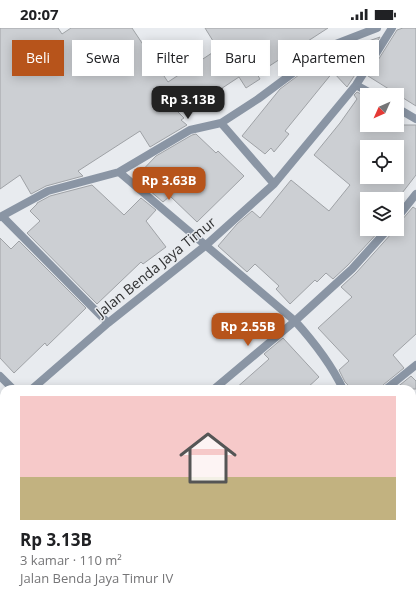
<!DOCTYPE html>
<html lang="id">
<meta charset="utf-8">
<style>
body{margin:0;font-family:"Open Sans",sans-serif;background:#f2f2f2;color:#202124;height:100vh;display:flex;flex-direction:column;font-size:15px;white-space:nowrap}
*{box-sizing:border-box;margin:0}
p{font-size:13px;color:#757577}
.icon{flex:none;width:22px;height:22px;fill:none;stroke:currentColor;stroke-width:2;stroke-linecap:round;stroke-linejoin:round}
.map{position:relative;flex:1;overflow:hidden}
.sheet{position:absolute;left:0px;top:357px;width:416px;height:220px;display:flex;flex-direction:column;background:#fff;border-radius:12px 12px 0 0;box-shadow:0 2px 10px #0003}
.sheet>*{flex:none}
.hud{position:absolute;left:12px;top:12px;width:392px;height:36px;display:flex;gap:8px}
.needle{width:26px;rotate:225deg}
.buttons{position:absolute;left:360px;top:60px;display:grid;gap:8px}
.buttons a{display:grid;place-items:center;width:44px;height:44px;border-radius:0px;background:#fff;box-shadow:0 2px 10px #0003;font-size:20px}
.price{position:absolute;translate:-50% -34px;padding:0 9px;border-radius:8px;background:#b7541b;color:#fff;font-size:13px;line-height:26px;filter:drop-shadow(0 1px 2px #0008)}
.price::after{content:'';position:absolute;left:50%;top:24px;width:12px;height:9px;margin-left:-6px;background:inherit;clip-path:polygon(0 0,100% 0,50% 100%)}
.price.on{background:#222;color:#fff}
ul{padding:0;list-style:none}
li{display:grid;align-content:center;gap:8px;height:212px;padding:0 20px}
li+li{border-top:1px solid #e0e0e0}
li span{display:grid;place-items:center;height:124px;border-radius:0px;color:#555}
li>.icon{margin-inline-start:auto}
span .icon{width:72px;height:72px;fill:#fffc;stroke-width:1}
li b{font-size:17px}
.pill{padding:0 14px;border-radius:0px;background:#fff;box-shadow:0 2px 10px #0003;font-size:14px;line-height:36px}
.pill.on{background:#b7541b;color:#fff}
.status{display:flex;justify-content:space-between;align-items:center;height:28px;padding:0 20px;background:#fff;direction:ltr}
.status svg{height:11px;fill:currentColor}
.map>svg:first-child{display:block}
.building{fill:#cccfd3;stroke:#9fa2a6;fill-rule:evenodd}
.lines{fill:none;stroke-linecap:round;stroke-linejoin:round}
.minor{stroke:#8a95a4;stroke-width:8}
.labels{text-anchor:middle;stroke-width:3;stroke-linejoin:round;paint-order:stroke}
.street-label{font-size:14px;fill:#313233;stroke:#e8ebef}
</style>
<div class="status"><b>20:07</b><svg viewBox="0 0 49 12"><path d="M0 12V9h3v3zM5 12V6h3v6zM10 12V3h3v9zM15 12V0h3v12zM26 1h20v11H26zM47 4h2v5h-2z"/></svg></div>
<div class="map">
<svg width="416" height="577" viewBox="0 0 416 577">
<rect width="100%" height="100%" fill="#e8ebef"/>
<path class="building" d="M0,0H58L62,6L71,0H132L168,54L218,21L205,0H328L257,46L260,51L246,60L239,49L201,74L189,64L174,80L184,90L181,92L187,97L150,119L140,103L78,143L83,148L46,158L31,166L20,147L0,161Z
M403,0H416V78L368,48L397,2Z
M380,9L347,59L333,44L285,103L289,106L274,124L271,120L265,126L242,108L280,61L323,29Z
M357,64L367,69V97H416V147L399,169L404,172L397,181V171H367V201H381L348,237L333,251L326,245L317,254L315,252L290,276L276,261L279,258L255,236L247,244L218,218L237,196L252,183L260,190L291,152L329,183L350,157L314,127L340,95L357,71L354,67ZM367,119H397V149H367Z
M196,106L216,125L218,123L244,148L197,194L170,168L163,174L135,150L156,128L192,107Z
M92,157L124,187L141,170L156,182L146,193L166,219L143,236L141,234L97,276L27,205L40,193L30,183L37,176V175L50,168Z
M413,179L416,181V306L393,327L404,340L383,357L381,361H352L345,354L339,342L349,333L318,300L352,269L341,259L356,245L392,205L393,201H397V195L401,193Z
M0,210L11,221L19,213L86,280L47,318L45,315L14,345L0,330Z
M283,310L319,349L306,361H235L269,331L264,326Z
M411,348L416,353V361H395Z"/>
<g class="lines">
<path class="minor" d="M356,57L374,67
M397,80L416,91
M221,95L274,156
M119,144L295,293C314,314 331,336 343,361
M2,188L108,295
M0,189L48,163L119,144L190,102L221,95L258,71L328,19L377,0
M397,190L416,166
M0,348L13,361
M32,361L108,295L205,218L274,156L356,57L392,0
M214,361L295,293L352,241L388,201
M386,361L416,337
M0,390L4,386
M0,514L4,519
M41,573L43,577
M181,573L184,577
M284,573L285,577
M396,573L397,577
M202,577L208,573"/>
</g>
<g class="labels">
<g class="street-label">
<text transform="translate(156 239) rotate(-39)" y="5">Jalan Benda Jaya Timur</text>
</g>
</g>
</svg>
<div class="buttons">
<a><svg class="needle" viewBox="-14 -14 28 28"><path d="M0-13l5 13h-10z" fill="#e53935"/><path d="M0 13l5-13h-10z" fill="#757577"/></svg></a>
<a><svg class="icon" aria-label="locate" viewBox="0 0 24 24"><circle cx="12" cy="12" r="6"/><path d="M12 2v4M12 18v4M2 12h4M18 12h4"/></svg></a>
<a><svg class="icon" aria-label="layers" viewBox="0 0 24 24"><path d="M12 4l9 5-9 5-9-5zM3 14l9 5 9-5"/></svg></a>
</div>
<b class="price on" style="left:188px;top:92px">Rp 3.13B</b>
<b class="price" style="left:169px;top:173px">Rp 3.63B</b>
<b class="price" style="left:248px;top:319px">Rp 2.55B</b>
<div class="hud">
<a class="pill on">Beli</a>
<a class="pill">Sewa</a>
<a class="pill">Filter</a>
<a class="pill">Baru</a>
<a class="pill">Apartemen</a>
</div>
<section class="sheet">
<ul>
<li><span style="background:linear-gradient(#f6c9c9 65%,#c2b280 0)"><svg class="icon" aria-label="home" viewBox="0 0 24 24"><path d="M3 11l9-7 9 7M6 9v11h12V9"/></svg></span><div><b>Rp 3.13B</b><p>3 kamar · 110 m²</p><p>Jalan Benda Jaya Timur IV</p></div></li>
</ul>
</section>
</div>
